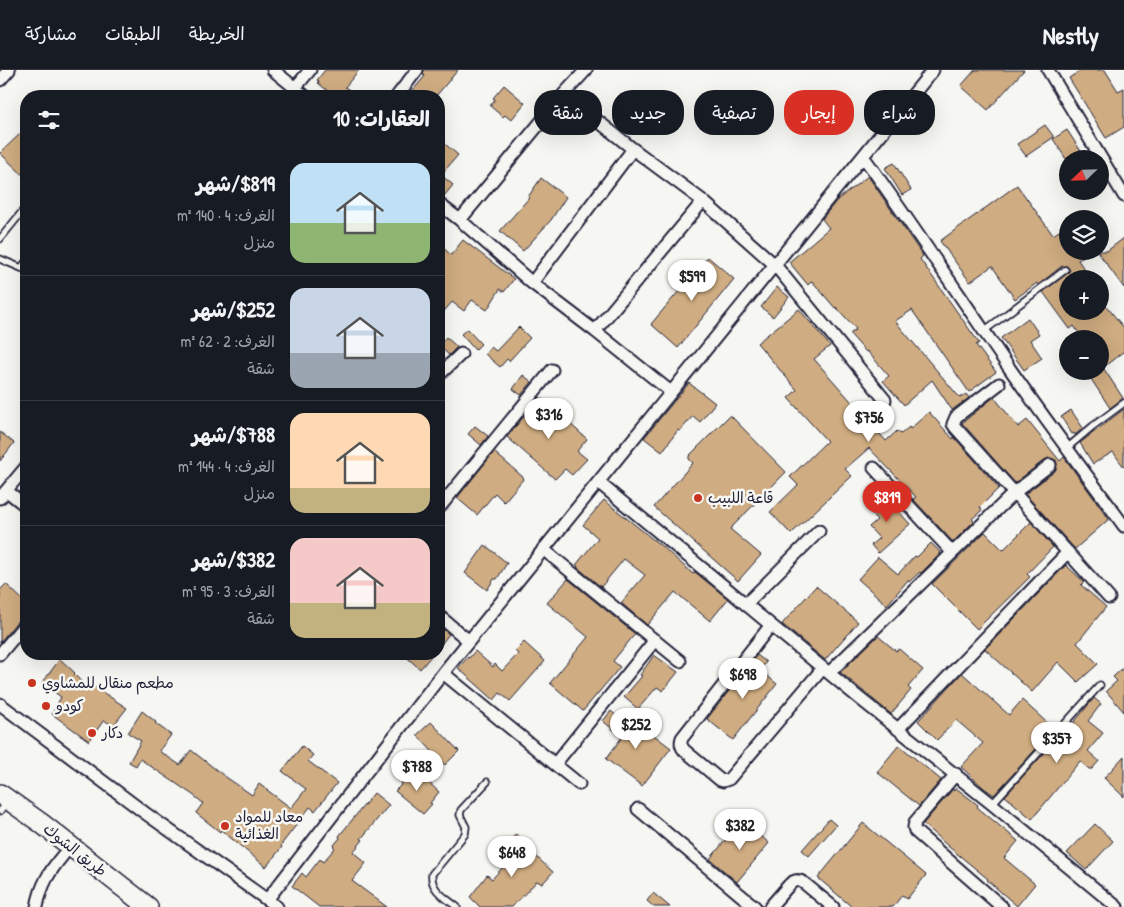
<!DOCTYPE html>
<html lang="ar">
<meta charset="utf-8">
<style>
body{margin:0;font-family:"Patrick Hand","Playpen Sans Arabic",sans-serif;background:#20242c;color:#f1f3f6;direction:rtl;height:100vh;display:flex;flex-direction:column;font-size:19px;white-space:nowrap}
*{box-sizing:border-box;margin:0}
p{font-size:16px;color:#9ea1a6}
.icon{flex:none;width:28px;height:28px;fill:none;stroke:currentColor;stroke-width:2;stroke-linecap:round;stroke-linejoin:round}
.map{position:relative;flex:1;overflow:hidden;direction:ltr}
.panel{position:absolute;left:20px;top:20px;width:425px;height:570px;display:flex;flex-direction:column;background:#171b24;border-radius:20px;box-shadow:0 5px 20px #0002;direction:rtl}
.panel>*{flex:none}
.top-card{position:absolute;left:460px;top:20px;width:475px;height:45px;direction:rtl;display:flex;gap:10px}
.needle{width:32px;rotate:247deg}
.buttons{position:absolute;left:1059px;top:80px;display:grid;gap:10px}
.buttons a{display:grid;place-items:center;width:50px;height:50px;border-radius:50%;background:#171b24;box-shadow:0 5px 20px #0002;font-size:25px}
.price{position:absolute;translate:-50% -42px;padding:0 11px;border-radius:18px;background:#fff;color:#222;font-size:16px;line-height:32px;filter:drop-shadow(0 1px 2px #0008)}
.price::after{content:'';position:absolute;left:50%;top:30px;width:15px;height:11px;margin-left:-8px;background:inherit;clip-path:polygon(0 0,100% 0,50% 100%)}
.price.active{background:#d93025;color:#fff}
ul{padding:0;list-style:none}
li{display:flex;align-items:center;gap:15px;height:125px;padding:0 15px}
li+li{border-top:1px solid #363941}
li span{display:grid;place-items:center;flex:none;width:140px;height:100px;border-radius:15px;color:#555}
li>.icon{margin-inline-start:auto}
span .icon{width:60px;height:60px;fill:#fffc;stroke-width:1}
li b{font-size:21px}
h2{display:flex;justify-content:space-between;align-items:center;height:60px;padding:0 15px;font-size:21px}
.tag{padding:0 18px;border-radius:20px;background:#171b24;box-shadow:0 5px 20px #0002;font-size:18px;line-height:45px}
.tag.active{background:#d93025;color:#fff}
header{display:flex;align-items:center;gap:30px;box-sizing:border-box;height:70px;padding:0 25px;background:#171b24;border-bottom:1px solid #363941}
header strong{font-size:24px}
nav{display:flex;gap:28px;margin-inline-start:auto;font-size:18px}
.map>svg:first-child{display:block}
.building{fill:#cfac81;stroke:#22223b}
.lines{fill:none;stroke-linecap:round;stroke-linejoin:round}
.service-casing{stroke:#22223b;stroke-width:9}
.minor-casing{stroke:#22223b;stroke-width:15}
.primary-casing{stroke:#22223b;stroke-width:22}
.service{stroke:#f6f6f2;stroke-width:5.5}
.minor{stroke:#f6f6f2;stroke-width:11}
.primary{stroke:#f6f6f2;stroke-width:19}
.poi-dot{fill:#c8321e;stroke:#f6f6f2;stroke-width:2}
.labels{text-anchor:middle;stroke-width:5;stroke-linejoin:round;paint-order:stroke}
.poi-label{font-size:15px;fill:#22223b;stroke:#f6f6f2;text-anchor:start}
.street-label{font-size:15px;fill:#22223b;stroke:#f6f6f2}
</style>
<header>
<strong>Nestly</strong>
<nav><a>الخريطة</a><a>الطبقات</a><a>مشاركة</a></nav>
</header>
<div class="map">
<svg width="1124" height="837" viewBox="0 0 1124 837">
<rect width="100%" height="100%" fill="#f6f6f2"/>
<filter id="ink" filterUnits="userSpaceOnUse"><feTurbulence type="fractalNoise" baseFrequency=".02" numOctaves="2"/><feDisplacementMap in="SourceGraphic" scale="10" xChannelSelector="R" yChannelSelector="G"/><feConvolveMatrix kernelMatrix="1 2 1 2 8 2 1 2 1" color-interpolation-filters="sRGB"/></filter>
<g filter="url(#ink)">
<path class="building" d="M325,0H359L345,17L358,26H325L329,22L318,13L319,12L317,10Z
M424,0H458L436,26H408L425,6L423,4Z
M975,0H1024L988,40L961,16Z
M1082,0H1105L1118,21L1124,18V57L1106,68L1069,8Z
M504,15L525,33L511,50L505,45L503,47L490,36L495,29L493,28Z
M1045,55L1054,67L1026,86L1017,74Z
M1067,60L1086,89H1066L1053,69Z
M22,62L26,66V108L0,83Z
M439,69L458,85L441,105L453,115L444,126L439,121Z
M894,93L911,120L902,125L885,98Z
M868,106L923,186L920,189L979,273L976,275L996,302L969,322L912,240L895,251L960,328L966,324L969,328L952,340L932,310L904,335L883,311L889,306L867,281L866,282L850,264L856,259L836,237L835,238L812,211L808,215L789,192L829,158L822,149L837,130Z
M541,108L566,127L551,150L523,181L500,161L529,128L528,127Z
M1017,115L1053,165L1059,161L1068,173V181H1091L1078,190L1091,209H1068V241H1100V228L1124,258V281L1105,296L1100,290V269H1083L1074,256L1070,259L1043,222L1068,203L1070,200L1067,196H1062L1038,215L1037,213L1015,229L992,196L970,212L940,171Z
M1124,168V218L1097,181H1107Z
M463,170L514,209L504,222L500,219L487,240L472,230L464,241L452,232L439,247V174L451,185Z
M708,187L734,209L678,278L651,254Z
M777,217L789,227L773,247L761,237Z
M799,239L830,276L814,289L886,371L897,361L901,364L909,357L910,359L929,342L953,369L954,367L999,418L980,437L982,440L972,449L974,451L953,472L913,429L916,427L869,378L845,399L852,406L791,464L770,442L798,415L790,407L827,371L788,328L797,320L757,273Z
M1028,248L1039,264L1030,270L1042,288L1024,300L1001,268Z
M519,257L530,268L509,291L507,289L500,297L485,284L491,277L496,281Z
M467,259L481,274L475,280L461,264Z
M446,267L457,277L449,285L439,276V275Z
M1104,299L1123,328L1110,338L1091,309Z
M523,305L532,312L521,325L513,319Z
M689,313L715,333L700,352L693,346L680,361L678,360L662,382L644,368Z
M540,327L587,369L577,381L587,389L572,405L565,399L555,409L507,367Z
M994,327L1018,357L1027,350L1060,391L1064,387L1109,449L1075,479L1025,424L1055,401L1057,394L1056,390L1049,388L1046,389L1015,413L962,353Z
M1124,339V397L1113,382L1093,394L1080,373Z
M1071,340L1083,358L1075,365L1074,363L1072,364L1061,347Z
M730,345L786,402L730,459L761,485L738,511L654,437L693,393L689,389V386Z
M475,356L488,366L481,375L468,364Z
M0,362L14,373L0,391Z
M494,382L524,408L504,432L495,423L477,445L457,428Z
M885,426L910,454L878,483L871,475L879,468L869,457L877,450L869,441Z
M604,430L665,479L693,504L695,502L728,529L710,551L675,522L647,555L621,533L645,505L624,489L601,517L577,497L578,496L576,495L598,468L583,455Z
M1031,452L1053,477L1027,504L1030,507L977,559L932,514L985,462L1003,480Z
M931,473L941,483L921,503L920,502L909,512L908,510L887,535L858,509L878,487L898,504L915,486L917,487Z
M485,475L507,493L497,509H494L487,520L465,503Z
M1066,495L1084,512L1081,515L1106,537L1085,563L1077,573L1098,594L1078,612L1058,592L1032,622L985,579Z
M568,509L635,564L613,591L620,597L583,641L550,613L588,567L547,533Z
M6,514L26,533V546L20,548L0,572V520Z
M816,516L858,552L825,590L782,554Z
M439,556L449,564L439,577Z
M878,566L896,581L899,579L923,600L908,617L911,620L891,644L840,602Z
M524,572L545,591L510,631L500,623L494,630L458,598L468,587L469,588L475,581L493,597L495,594L502,601L518,584L515,581Z
M403,584H433L420,599Z
M654,585L678,602L663,621L657,617L638,639L624,627L642,606L640,605Z
M757,585L766,592L760,600L777,614L733,670L707,649Z
M60,589L75,603L74,604L90,621L93,616L127,638L113,656L104,650L89,671L52,644L61,627L42,613Z
M1124,597V642L1106,621L1117,611L1113,607Z
M962,603L1009,645L1022,630L1054,659L994,725L984,718L961,697L983,673L956,650L937,670L918,651Z
M1094,628L1101,634L1088,651L1103,663L1088,681L1099,691L1092,699H1089L1080,691L1032,749L1005,726L1061,665L1062,667Z
M142,641L156,652L155,653L171,665L159,681L180,695L191,680L223,705L252,725L259,714L291,738L306,719L282,701L302,676L313,685L308,691L337,713L315,741L310,737L281,775L282,777L266,797L221,760L220,762L196,743L203,733L193,725L140,689L136,696L129,692L141,671L128,663Z
M611,641L629,657L634,650L671,678L642,716L606,689L622,667L603,651Z
M431,652L459,681L445,695L417,665Z
M899,675L941,710L919,736L877,702Z
M1124,686V727L1104,708Z
M411,701L425,714L427,711L439,722L430,733L432,734L423,744L395,721L402,714L400,707H405Z
M956,718L978,735L977,737L1018,771L1004,788L1035,814L1017,836L987,810L988,809L949,777L923,754L953,719L954,721Z
M374,723L389,735L361,769L363,770L353,782L366,793L352,811L387,837H319L292,816L302,803L306,807L320,789L323,792L335,778L333,776L340,768L339,766Z
M829,749L836,755L809,786L802,780Z
M742,750L769,773L737,812L710,789Z
M863,753L926,805L907,829L902,825L893,837H852L818,808Z
M1095,754L1113,771L1086,800L1067,783Z
M516,764L532,778L530,781L553,802L542,814L537,811L512,837H480L470,827L487,805L492,809L517,782L507,774Z
M653,823L670,837H654L647,831Z"/>
<g class="lines">
<g class="service-casing">
<path id="service" d="M0,169L26,137
M0,189L26,200
M21,198L26,192
M984,261L1065,200
M1067,378L1093,356L1124,333
M992,734L1100,615
M0,741L2,739
M457,837C446,828 430,820 432,804L465,764L466,757L460,745L461,740L487,712"/>
</g>
<g class="minor-casing">
<path id="minor" d="M273,0L305,26
M1048,0L1124,126
M0,10L9,0
M295,18L310,0
M564,24L633,79L703,131L775,195L885,330
M397,26L417,0
M863,86C913,156 961,228 1010,299C1047,352 1086,404 1124,456
M439,134L460,150L532,213L595,261L671,322
M460,150L564,24L586,0
M532,213L633,79
M595,261L703,131
M439,305L461,284
M999,314L956,347L953,354L955,357L1109,528
M874,398L952,482
M598,412L859,628L992,734L1117,837
M7,421L26,436
M0,428L26,397
M439,438L552,300
M543,479L680,591
M746,534L819,461
M439,546L469,571
M771,555L682,668C680,673 681,676 684,680L720,710L723,711L729,709L823,598
M0,584L26,553
M443,603L579,714
M829,603L1014,423L1050,395
M0,634L145,743L277,837
M898,659L1068,482
M555,694L655,570
M956,704L915,752L914,757L915,761L1002,837
M638,739L755,837
M267,830L443,603L933,0
M37,837C41,815 49,802 63,785
M770,837L789,815C794,810 798,809 804,813L833,837"/>
</g>
<g class="primary-casing">
<path id="primary" d="M0,724L41,753L148,837"/>
</g>
<use href="#service" class="service"/>
<use href="#minor" class="minor"/>
<use href="#primary" class="primary"/>
</g>
</g>
<g class="poi-dot">
<circle cx="698" cy="428" r="5"/>
<circle cx="32" cy="613" r="5"/>
<circle cx="46" cy="636" r="5"/>
<circle cx="92" cy="663" r="5"/>
<circle cx="225" cy="756" r="5"/>
</g>
<g class="labels">
<g class="poi-label">
<text x="708" y="433">قاعة اللبيب</text>
<text x="42" y="618">مطعم منقال للمشاوي</text>
<text x="56" y="641">كودو</text>
<text x="102" y="668">دكار</text>
<text x="235" y="752">معاد للمواد<tspan x="235" dy="17">الغذائية</tspan></text>
</g>
<g class="street-label">
<text transform="translate(75 780) rotate(38)" y="5">طريق الشوك</text>
</g>
</g>
</svg>
<div class="buttons">
<a><svg class="needle" viewBox="-14 -14 28 28"><path d="M0-13l5 13h-10z" fill="#e53935"/><path d="M0 13l5-13h-10z" fill="#9ea1a6"/></svg></a>
<a><svg class="icon" aria-label="layers" viewBox="0 0 24 24"><path d="M12 4l9 5-9 5-9-5zM3 14l9 5 9-5"/></svg></a>
<a>+</a>
<a>−</a>
</div>
<b class="price" style="left:692px;top:232px">$599</b>
<b class="price" style="left:549px;top:370px">$316</b>
<b class="price" style="left:869px;top:373px">$756</b>
<b class="price active" style="left:887px;top:453px">$819</b>
<b class="price" style="left:743px;top:630px">$698</b>
<b class="price" style="left:636px;top:680px">$252</b>
<b class="price" style="left:1057px;top:694px">$357</b>
<b class="price" style="left:417px;top:722px">$788</b>
<b class="price" style="left:740px;top:781px">$382</b>
<b class="price" style="left:512px;top:808px">$648</b>
<div class="top-card">
<a class="tag">شراء</a>
<a class="tag active">إيجار</a>
<a class="tag">تصفية</a>
<a class="tag">جديد</a>
<a class="tag">شقة</a>
</div>
<section class="panel">
<h2>العقارات: 10<svg class="icon" aria-label="filters" viewBox="0 0 24 24"><path d="M4 7h16M4 17h16"/><circle cx="9" cy="7" r="2"/><circle cx="15" cy="17" r="2"/></svg></h2>
<ul>
<li><span style="background:linear-gradient(#bfe0f5 60%,#8fb573 0)"><svg class="icon" aria-label="home" viewBox="0 0 24 24"><path d="M3 11l9-7 9 7M6 9v11h12V9"/></svg></span><div><b>$819/شهر</b><p>الغرف: 4 · 140 m²</p><p>منزل</p></div></li>
<li><span style="background:linear-gradient(#c9d6e8 65%,#9aa5b1 0)"><svg class="icon" aria-label="home" viewBox="0 0 24 24"><path d="M3 11l9-7 9 7M6 9v11h12V9"/></svg></span><div><b>$252/شهر</b><p>الغرف: 2 · 62 m²</p><p>شقة</p></div></li>
<li><span style="background:linear-gradient(#ffd9b3 75%,#c2b280 0)"><svg class="icon" aria-label="home" viewBox="0 0 24 24"><path d="M3 11l9-7 9 7M6 9v11h12V9"/></svg></span><div><b>$788/شهر</b><p>الغرف: 4 · 144 m²</p><p>منزل</p></div></li>
<li><span style="background:linear-gradient(#f6c9c9 65%,#c2b280 0)"><svg class="icon" aria-label="home" viewBox="0 0 24 24"><path d="M3 11l9-7 9 7M6 9v11h12V9"/></svg></span><div><b>$382/شهر</b><p>الغرف: 3 · 95 m²</p><p>شقة</p></div></li>
</ul>
</section>
</div>
